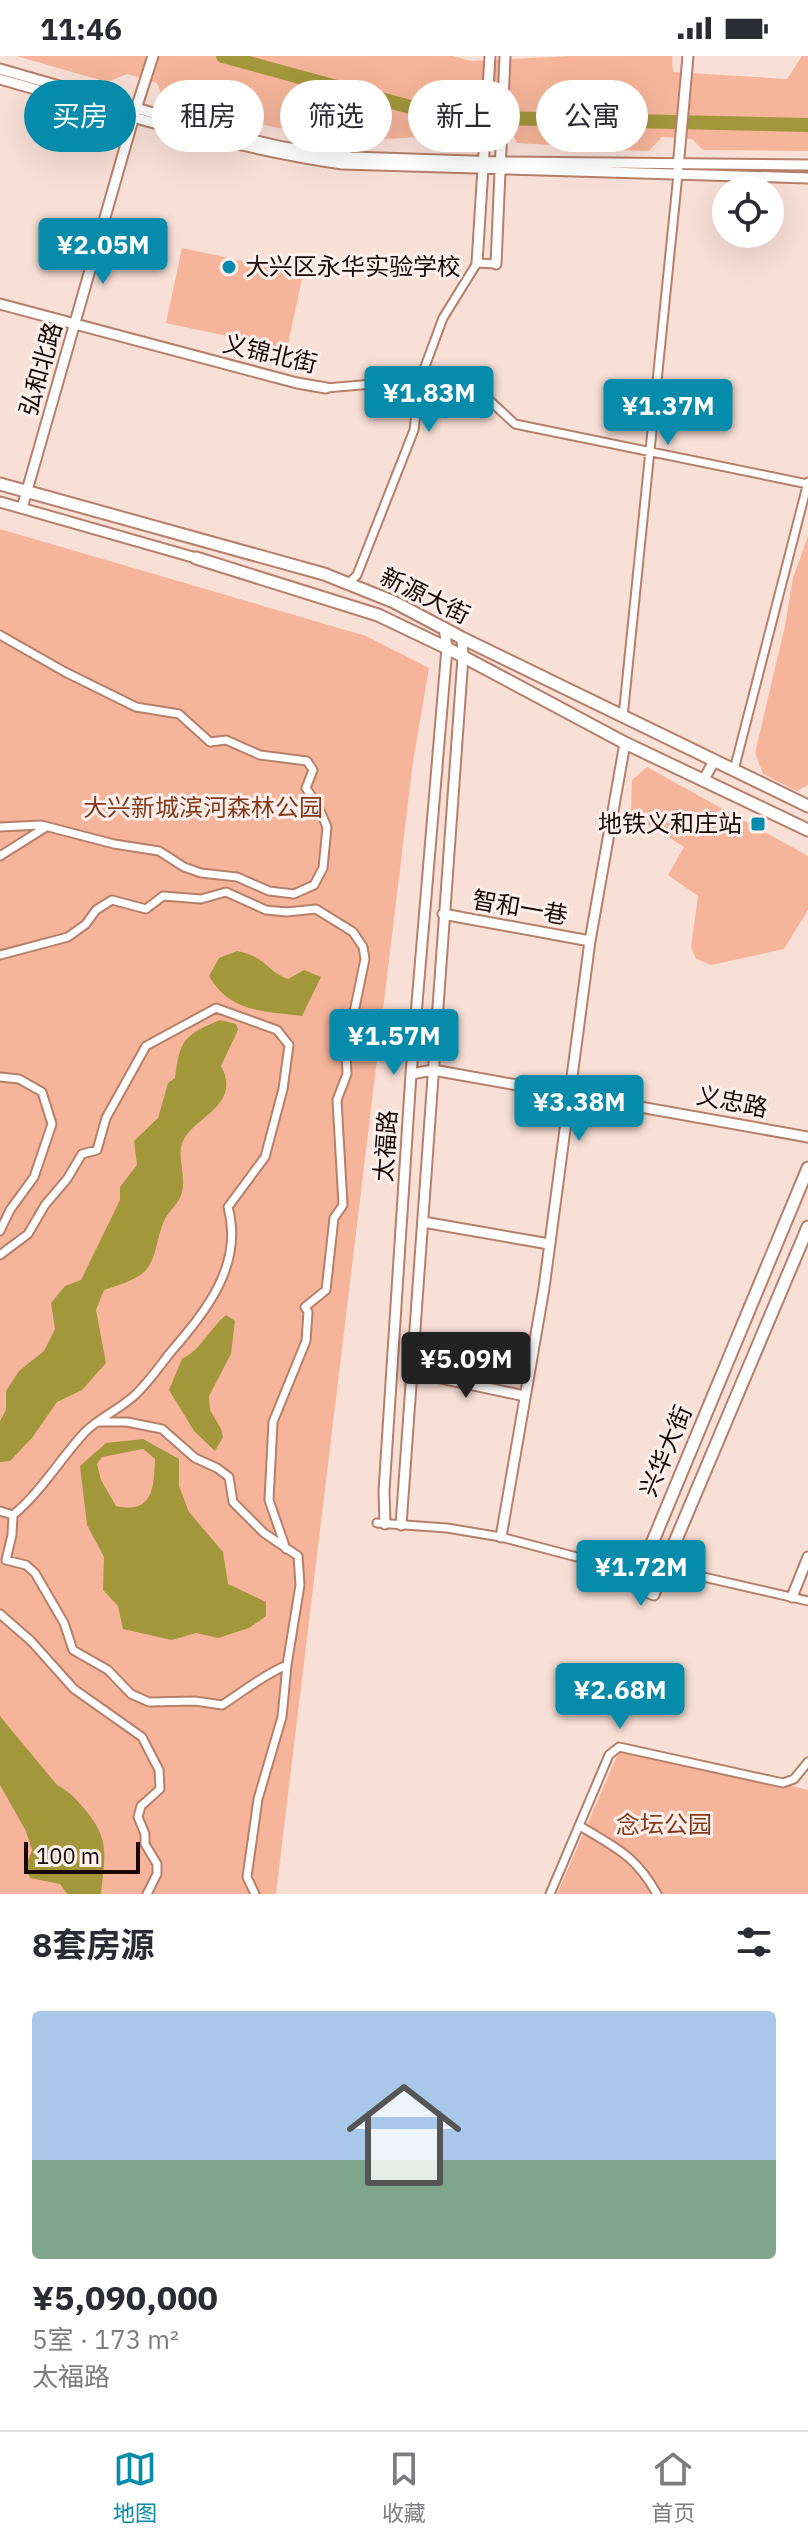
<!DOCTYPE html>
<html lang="zh">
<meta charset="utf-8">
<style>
body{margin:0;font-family:"IBM Plex Sans","Noto Sans SC",sans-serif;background:#f2f2f3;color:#2b2b33;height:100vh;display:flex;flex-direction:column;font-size:30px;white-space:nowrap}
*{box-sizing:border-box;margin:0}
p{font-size:26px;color:#7c7c81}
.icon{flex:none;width:44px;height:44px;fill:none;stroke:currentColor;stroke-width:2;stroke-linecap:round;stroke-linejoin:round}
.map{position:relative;height:1838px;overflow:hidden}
.sheet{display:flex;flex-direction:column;background:#fff;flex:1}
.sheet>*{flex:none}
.guide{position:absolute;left:24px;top:24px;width:760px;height:72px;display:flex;gap:16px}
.fabs{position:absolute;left:712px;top:120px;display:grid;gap:16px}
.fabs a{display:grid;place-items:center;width:72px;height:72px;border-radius:50%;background:#fff;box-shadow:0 8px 32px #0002;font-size:40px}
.scale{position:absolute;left:24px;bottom:20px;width:116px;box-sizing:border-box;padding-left:8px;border:4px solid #190602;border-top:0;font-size:22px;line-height:28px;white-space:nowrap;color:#190602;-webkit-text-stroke:6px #fdf0ec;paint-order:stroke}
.price{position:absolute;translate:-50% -68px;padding:0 18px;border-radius:8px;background:#078bab;color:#fff;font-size:26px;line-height:52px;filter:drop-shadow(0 2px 4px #0008)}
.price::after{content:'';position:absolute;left:50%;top:48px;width:24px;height:18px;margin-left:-12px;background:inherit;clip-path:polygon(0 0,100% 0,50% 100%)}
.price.selected{background:#222;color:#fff}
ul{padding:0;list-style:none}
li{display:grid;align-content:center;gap:16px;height:424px;padding:0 32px}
li span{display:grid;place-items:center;height:248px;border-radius:8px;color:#555}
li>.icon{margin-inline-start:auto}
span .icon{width:144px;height:144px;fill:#fffc;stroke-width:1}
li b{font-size:34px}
h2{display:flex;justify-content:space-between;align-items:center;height:96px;padding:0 32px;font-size:34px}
.chip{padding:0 28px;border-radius:36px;background:#fff;box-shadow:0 8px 32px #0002;font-size:28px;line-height:72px}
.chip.selected{background:#078bab;color:#fff}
.status{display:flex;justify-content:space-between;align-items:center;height:56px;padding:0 40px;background:#fff;direction:ltr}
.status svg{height:22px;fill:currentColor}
.dock{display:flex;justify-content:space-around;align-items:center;height:112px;border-top:2px solid #e1e1e2;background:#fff;font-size:22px;color:#7c7c81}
.dock a{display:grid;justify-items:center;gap:4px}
.dock .selected{color:#078bab}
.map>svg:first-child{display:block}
.green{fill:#f6b59b}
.water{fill:#a3973c;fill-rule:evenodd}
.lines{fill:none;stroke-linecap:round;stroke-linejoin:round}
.river{stroke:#a3973c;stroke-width:14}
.street-casing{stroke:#b67f69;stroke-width:11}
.secondary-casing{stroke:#b67f69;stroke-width:13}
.primary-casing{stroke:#b67f69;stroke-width:15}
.street{stroke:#fff;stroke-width:7}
.secondary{stroke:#fff;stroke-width:9}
.primary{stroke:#fff;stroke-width:11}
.poi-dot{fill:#078bab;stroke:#fdf0ec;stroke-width:3}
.labels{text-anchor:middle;stroke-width:6;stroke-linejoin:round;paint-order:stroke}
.poi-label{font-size:24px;fill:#190602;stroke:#fdf0ec;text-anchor:start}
.street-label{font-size:24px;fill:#190602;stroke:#fdf0ec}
.park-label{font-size:24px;fill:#853918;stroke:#fdf0ec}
</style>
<div class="status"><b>11:46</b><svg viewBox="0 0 49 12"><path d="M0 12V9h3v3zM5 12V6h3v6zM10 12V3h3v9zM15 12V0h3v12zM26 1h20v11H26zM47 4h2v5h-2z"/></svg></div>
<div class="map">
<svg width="808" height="1838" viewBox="0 0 808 1838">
<rect width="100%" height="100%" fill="#f9e0d7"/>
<path class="green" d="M16,0H453L471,5L571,0H672L673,16L787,23L802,0H808V95L703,94L692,83L662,81L649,95C604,94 561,89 517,87L512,76L367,84L273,71L163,43L157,27L127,18L107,26Z
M182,192L303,218L287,293L166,267Z
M0,473L366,580L429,612L413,706L276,1838H0Z
M808,480V729L797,735L763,718L755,697L785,570L793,522Z
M647,711L808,800V854L784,893L711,909L696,903L691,891L698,840L668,819L684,791L631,758L632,724Z
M623,1686L808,1734V1838H557Z"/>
<path class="water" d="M237,895C267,901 265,914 288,923L304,914L321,921L302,960C265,955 230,957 209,920L219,902Z
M220,964L236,968L238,974L221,1010C242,1049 195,1060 183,1085C177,1099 184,1114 183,1128C183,1146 171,1151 164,1165C157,1180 156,1206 144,1216C132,1226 118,1229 104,1234L96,1254L106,1307L82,1334L57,1346L32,1382L10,1405L0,1406V1365L6,1354V1335L19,1315L44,1295L55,1273L51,1247L65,1230L81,1224L120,1144V1131L137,1109L134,1085L158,1062L168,1027L175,1022C180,983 184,979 220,964Z
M226,1259L235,1265L231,1298L209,1340L210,1354L221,1373L223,1381L215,1395L194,1375L169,1334L182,1303C202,1293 209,1273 226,1259Z
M143,1383L179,1403V1430L189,1456L223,1496L228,1528L266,1546V1560L249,1572L218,1582L196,1577L172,1584L123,1573L118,1550L103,1534L104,1501L87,1469L80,1410L106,1387ZM143,1393L155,1403C154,1432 153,1458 116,1450L101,1424L97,1408L102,1401Z
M0,1660L57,1729C67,1734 73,1740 81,1749C111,1782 105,1797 101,1838H67L60,1828L30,1822L26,1810L32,1794L26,1775L0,1729Z"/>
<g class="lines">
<path class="river" d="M223,0L447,61L808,69"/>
<g class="street-casing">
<path id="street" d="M326,332L420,324L488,343L515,368L808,428
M348,528L357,519L414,374L420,324L443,262L477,207L496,208
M0,579L65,616L136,651L179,658L210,686L226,684L260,699L307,705L313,714L306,732L318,750L327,771L323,812L314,829L294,838L269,835L237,821L201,817L184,811L159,795L114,788L41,769L0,771
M623,661L678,118
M734,714L808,426
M0,800L46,771
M0,899L68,881L86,868L96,854L112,844L146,853L163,840L201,843L226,836L266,854L287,856L316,853L353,876L363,891L365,903L346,995L347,1018L337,1044L343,1149L334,1162L326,1234L305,1251L308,1256L306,1285L273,1366L269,1444L286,1493
M0,1021L19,1023L42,1036L52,1068L34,1121L10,1154L0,1175
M0,1199L28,1178L45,1149L67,1123L82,1098L97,1094L106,1062L146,990L216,952L277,974L289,989L283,1033L265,1101L228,1151C244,1209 206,1255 170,1297C159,1311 148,1327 135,1339C120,1353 99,1362 85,1376C60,1403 41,1436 13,1459L12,1479L6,1504L26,1509L35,1517L64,1567L73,1594L108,1614L131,1638L149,1646L195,1645L222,1649C244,1635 263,1619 287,1609L300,1529L298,1500L264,1477L233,1446L229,1421L217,1412L195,1402L162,1373L127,1366H99
M0,1455L13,1459
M377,1467L447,1472L501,1481L573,1500L606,1507L651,1509L808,1545
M0,1558L31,1585L74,1633L142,1681L159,1714L160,1733L141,1750L138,1761L145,1778V1788L157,1808V1818L147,1838
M580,1770C616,1792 635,1799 657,1838
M255,1838L247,1821L258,1743L282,1661L287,1609
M550,1838L609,1699L619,1691L783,1727L794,1723L808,1706"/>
</g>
<g class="secondary-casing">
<path id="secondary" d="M0,13L230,79L283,91L351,101L501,106L808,109
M0,23C113,55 225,91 342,108L808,122
M678,112L688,0
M477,207L490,0
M496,208L505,0
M0,248L297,327L326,332
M0,446L196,502
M22,452L136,53L153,0
M703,725L714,705
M443,858L590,885
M411,1018L433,1014L808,1081
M423,1166L549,1188
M413,1316L525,1340
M385,1468L384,1435L411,1018L447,592L444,571
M401,1469L463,601L462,582
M501,1481L544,1232L590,885L625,687
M643,1509L636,1532L654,1539L664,1512
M792,1541L808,1501"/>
</g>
<g class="primary-casing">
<path id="primary" d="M0,428L324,518L394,546L462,582L808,750
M196,502L378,559L447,592L625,687L808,774
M643,1509L808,1112
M664,1512L808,1171"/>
</g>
<use href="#street" class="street"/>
<use href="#secondary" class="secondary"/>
<use href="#primary" class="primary"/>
</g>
<g class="poi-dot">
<circle cx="229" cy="211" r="8"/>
<rect x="750" y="760" width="16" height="16" rx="4"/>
</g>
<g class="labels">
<g class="poi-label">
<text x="245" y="219">大兴区永华实验学校</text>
<text x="742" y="776" text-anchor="end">地铁义和庄站</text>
</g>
<g class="street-label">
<text transform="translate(270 298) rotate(13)" y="8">义锦北街</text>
<text transform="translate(41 313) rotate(-74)" y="8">弘和北路</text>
<text transform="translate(425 540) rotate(26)" y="8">新源大街</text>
<text transform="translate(520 852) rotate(10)" y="8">智和一巷</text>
<text transform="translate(732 1046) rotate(11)" y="8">义忠路</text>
<text transform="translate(386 1090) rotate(-86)" y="8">太福路</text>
<text transform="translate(666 1395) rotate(-67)" y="8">兴华大街</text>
</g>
<g class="park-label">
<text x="203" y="760">大兴新城滨河森林公园</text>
<text x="664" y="1777">念坛公园</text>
</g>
</g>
</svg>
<div class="fabs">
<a><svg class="icon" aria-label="locate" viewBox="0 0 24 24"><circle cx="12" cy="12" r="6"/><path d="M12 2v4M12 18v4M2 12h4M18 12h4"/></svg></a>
</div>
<div class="scale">100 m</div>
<b class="price" style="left:103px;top:230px">¥2.05M</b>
<b class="price" style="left:429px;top:378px">¥1.83M</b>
<b class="price" style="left:668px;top:391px">¥1.37M</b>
<b class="price" style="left:394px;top:1021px">¥1.57M</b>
<b class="price" style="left:579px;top:1087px">¥3.38M</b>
<b class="price selected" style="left:466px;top:1344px">¥5.09M</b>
<b class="price" style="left:641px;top:1552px">¥1.72M</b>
<b class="price" style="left:620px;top:1675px">¥2.68M</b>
<div class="guide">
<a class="chip selected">买房</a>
<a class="chip">租房</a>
<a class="chip">筛选</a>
<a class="chip">新上</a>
<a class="chip">公寓</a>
</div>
</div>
<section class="sheet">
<h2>8套房源<svg class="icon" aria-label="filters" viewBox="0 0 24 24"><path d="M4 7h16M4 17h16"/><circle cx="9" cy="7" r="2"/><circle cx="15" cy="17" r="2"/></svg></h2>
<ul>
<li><span style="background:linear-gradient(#a9c7e8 60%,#7fa58c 0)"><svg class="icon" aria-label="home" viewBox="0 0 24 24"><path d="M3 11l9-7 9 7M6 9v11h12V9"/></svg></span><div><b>¥5,090,000</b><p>5室 · 173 m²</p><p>太福路</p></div></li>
</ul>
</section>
<nav class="dock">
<a class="selected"><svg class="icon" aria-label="map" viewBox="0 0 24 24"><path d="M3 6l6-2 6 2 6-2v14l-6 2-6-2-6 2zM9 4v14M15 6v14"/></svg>地图</a>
<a><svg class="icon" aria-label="saved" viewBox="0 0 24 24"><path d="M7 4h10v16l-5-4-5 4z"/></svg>收藏</a>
<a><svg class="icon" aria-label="home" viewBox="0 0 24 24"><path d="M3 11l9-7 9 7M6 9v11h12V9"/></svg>首页</a>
</nav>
